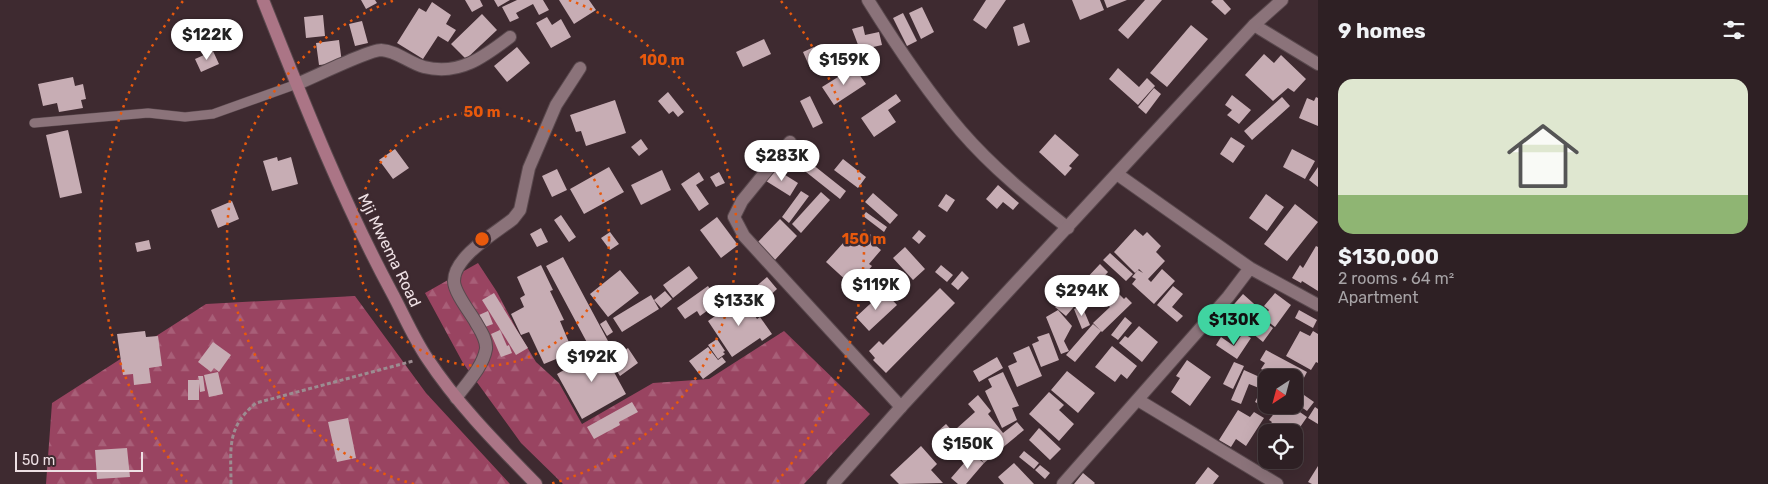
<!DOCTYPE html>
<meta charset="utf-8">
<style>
body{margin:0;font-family:Rubik,sans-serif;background:#36282c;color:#f1f3f6;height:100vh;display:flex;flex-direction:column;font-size:19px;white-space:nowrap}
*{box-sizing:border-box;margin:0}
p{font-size:16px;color:#a7a3a6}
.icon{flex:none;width:28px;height:28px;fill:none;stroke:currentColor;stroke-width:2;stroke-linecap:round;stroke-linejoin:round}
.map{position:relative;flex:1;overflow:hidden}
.panel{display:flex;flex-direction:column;background:#2e2024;width:450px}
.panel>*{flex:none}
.needle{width:32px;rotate:216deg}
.controls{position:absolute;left:1258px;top:369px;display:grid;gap:10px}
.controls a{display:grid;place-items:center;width:45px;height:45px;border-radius:10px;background:#2e2024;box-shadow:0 5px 20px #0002,0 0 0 1px #493e41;font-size:25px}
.scale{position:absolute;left:15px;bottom:12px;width:128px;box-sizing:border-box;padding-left:5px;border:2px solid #eee0e4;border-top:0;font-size:14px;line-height:18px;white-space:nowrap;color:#eee0e4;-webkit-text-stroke:4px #3e2a30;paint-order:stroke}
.price{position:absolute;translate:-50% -42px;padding:0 11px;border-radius:18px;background:#fff;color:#222;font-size:16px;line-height:32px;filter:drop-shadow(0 1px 2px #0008)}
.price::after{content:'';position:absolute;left:50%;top:30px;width:15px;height:11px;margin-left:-8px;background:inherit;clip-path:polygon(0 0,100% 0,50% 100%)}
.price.current{background:#40d4a1;color:#111}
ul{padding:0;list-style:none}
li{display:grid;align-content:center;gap:10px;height:265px;padding:0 20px}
li span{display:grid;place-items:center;height:155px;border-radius:15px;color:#555}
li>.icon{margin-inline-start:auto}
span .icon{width:90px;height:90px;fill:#fffc;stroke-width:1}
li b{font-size:21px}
h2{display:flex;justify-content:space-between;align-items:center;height:60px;padding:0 20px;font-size:21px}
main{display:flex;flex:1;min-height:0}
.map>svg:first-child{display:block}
.forest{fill:url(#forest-firs)}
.building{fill:#c7adb4}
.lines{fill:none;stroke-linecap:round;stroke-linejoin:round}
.service-casing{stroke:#59484d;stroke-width:10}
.minor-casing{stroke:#59484d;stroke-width:14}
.tertiary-casing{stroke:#59484d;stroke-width:14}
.secondary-casing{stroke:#59484d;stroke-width:14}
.path{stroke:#9c8c91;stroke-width:3;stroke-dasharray:4 2.5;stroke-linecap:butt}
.service{stroke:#8b737a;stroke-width:9}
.minor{stroke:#8b737a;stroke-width:12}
.tertiary{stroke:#8b737a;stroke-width:12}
.secondary{stroke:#ab7586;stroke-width:12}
.ring{fill:none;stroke:#e8590c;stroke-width:2.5;stroke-dasharray:2.5 5}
.labels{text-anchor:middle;stroke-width:5;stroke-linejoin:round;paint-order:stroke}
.street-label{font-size:16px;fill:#eee0e4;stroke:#3e2a30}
.centre{fill:#e8590c;stroke:#3e2a30;stroke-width:2.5}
.ring-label{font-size:15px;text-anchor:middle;font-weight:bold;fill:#e8590c;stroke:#3e2a30;stroke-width:5;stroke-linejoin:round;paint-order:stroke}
</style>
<main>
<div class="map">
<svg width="1318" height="484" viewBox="0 0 1318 484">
<defs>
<pattern id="forest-firs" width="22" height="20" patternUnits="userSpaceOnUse" patternTransform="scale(1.25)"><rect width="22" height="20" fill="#994461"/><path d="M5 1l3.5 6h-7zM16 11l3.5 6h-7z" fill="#a85f78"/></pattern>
</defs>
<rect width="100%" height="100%" fill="#3e2a30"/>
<path class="forest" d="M478,263L497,292L518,332L536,362L559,383L582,424L653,383L709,379L784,331L870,414L804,484H563L521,443L463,363L425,293Z
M355,296L426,393L510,484H46L52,403L206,304Z"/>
<path class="building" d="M361,0H375L377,3L366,9Z
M465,0H480L483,6L472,12Z
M494,0H510L498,7Z
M517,0H543L549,10L539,15L533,4L516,13L519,18L510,22L502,7Z
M559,0H589L596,10L574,24Z
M986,0H1006L986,29L973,20Z
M1072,0H1100L1104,10L1080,20Z
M1104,0H1127L1107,8Z
M1145,0H1162L1128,39L1118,30Z
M1213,0H1223L1231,9L1225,15L1211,2Z
M432,2L451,15L446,24L456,30L448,42L438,36L423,59L397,43L419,8L426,12Z
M922,7L934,32L921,39L909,13Z
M903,13L917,41L907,46L893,18Z
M482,14L497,30L466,59L451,44Z
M323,15L325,36L306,38L304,17Z
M547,17L552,25L561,19L571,37L551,48L536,23Z
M362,21L368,43L355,46L349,24Z
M1024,23L1030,42L1018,46L1013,27Z
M1191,25L1208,39L1167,87L1150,73Z
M863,26L865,35L879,32L882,45L860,50L852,29Z
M764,39L771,54L743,67L736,52Z
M339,40L342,63L319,65L316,43Z
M517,47L530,63L507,82L494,66Z
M814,47L823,65L811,70L803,52Z
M213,51L219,64L201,72L195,59Z
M1264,54L1274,63L1281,55L1306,79L1294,92L1288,88L1273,101L1245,75Z
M854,67L866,84L834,105L822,87Z
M1118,68L1139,87L1147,78L1155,86L1138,105L1109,79Z
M73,77L75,86L83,84L86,99L81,100L83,108L59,112L57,103L43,106L38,84Z
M1154,88L1161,94L1146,114L1138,107Z
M668,92L684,112L678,117L673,111L669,114L658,101Z
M896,94L901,101L888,110L896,122L874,137L861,118Z
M1232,95L1251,110L1239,124L1227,115L1232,110L1225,105Z
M810,96L823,123L813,128L800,101Z
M1282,97L1290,106L1252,140L1244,131Z
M1316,97L1318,98V126L1299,118L1307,98L1314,101Z
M615,100L626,133L586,146L581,131L576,132L570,115Z
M68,130L82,193L60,198L46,135Z
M1055,134L1079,155L1069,166L1072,168L1065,176L1039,152Z
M1231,137L1245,146L1233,163L1220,154Z
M641,139L648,149L639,156L631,147Z
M800,144L810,151L798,168L789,162Z
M395,149L409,168L393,179L379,160Z
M1292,149L1315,161L1305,179L1283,167Z
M277,157L278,161L291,157L298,184L272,191L263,161Z
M843,159L866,177L858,188L834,170Z
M812,164L846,191L840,199L806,172Z
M609,167L624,192L584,214L570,189Z
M1318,167V187L1309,180Z
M774,168L798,183L790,196L766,181Z
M557,169L567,190L552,197L542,176Z
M662,170L671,190L641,205L631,185Z
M699,172L704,180L696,185L709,204L699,211L681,184Z
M719,172L725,183L716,187L710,177Z
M998,185L1019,203L1013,210L1003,202L997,209L986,199Z
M801,191L809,196L789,223L782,217Z
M821,192L830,200L801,233L792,224Z
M873,193L898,215L890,224L865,202Z
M946,194L955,200L947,212L938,206Z
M1266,194L1284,207L1267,231L1249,218Z
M232,201L239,219L218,228L211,210Z
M1295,204L1318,222L1287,261L1264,244Z
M866,212L887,227L884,232L863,216Z
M561,215L576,237L569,242L554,220Z
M717,217L738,245L721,258L700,230Z
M780,219L797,236L774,261L756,244Z
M541,228L548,242L537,247L530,234Z
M1135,229L1143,236L1147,232L1161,246L1156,252L1165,261L1148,279L1151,282L1162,269L1175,281L1164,293L1156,286L1164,293L1154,304L1132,284L1136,279L1132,277L1138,270L1143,273L1139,269L1141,267L1135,273L1114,252Z
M919,230L926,236L919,244L912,238Z
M610,232L619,244L610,250L601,238Z
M853,232L864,241L870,234L877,241L874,244L881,250L869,264L872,266L862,278L857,274L849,283L826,262Z
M149,240L151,249L137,252L135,243Z
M1316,246L1318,247V291L1302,281L1301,283L1292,278L1300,265L1303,268Z
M905,247L925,269L913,280L893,258Z
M1110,253L1133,274L1126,281L1103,260Z
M563,257L608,341L591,350L546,266Z
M1100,264L1108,272L1093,289L1084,281Z
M541,265L553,290L550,291L564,320L560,321L573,352L544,364L529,332L521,335L511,314L524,307L520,298L525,295L517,277Z
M941,265L953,275L947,282L935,272Z
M689,266L698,278L673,298L663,285Z
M620,270L639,293L608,317L590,294Z
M962,271L969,278L958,290L951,284Z
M767,277L777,289L755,309L744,297Z
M1106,281L1124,299L1126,297L1132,303L1102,332L1093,323L1110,307L1095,292Z
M708,286L719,302L700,316L697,311L685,319L677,308Z
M1173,286L1183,294L1172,307L1183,316L1177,322L1157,305Z
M940,288L955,303L886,373L873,360L875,358L869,351L879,341L883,345Z
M665,291L672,299L661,308L654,300Z
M884,291L897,305L869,331L856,317Z
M494,293L528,348L516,355L482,300Z
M1067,293L1078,302L1066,316L1055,307Z
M1275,293L1291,305L1275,327L1263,318L1269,310L1264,306Z
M1243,294L1262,311L1246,328L1228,311Z
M651,295L659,309L622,332L613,318Z
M743,297L757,319L760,317L772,334L762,341L760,338L732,357L708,321Z
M1082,306L1090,325L1082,329L1074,309Z
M1058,310L1072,326L1064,341L1069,351L1061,354L1046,317Z
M1299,310L1317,320L1313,328L1295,318Z
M488,311L493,324L485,327L479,315Z
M1227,312L1235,319L1221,333L1213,326Z
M1125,317L1132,323L1118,340L1111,335Z
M606,320L613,332L607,336L600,324Z
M1263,320L1273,328L1263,342L1252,333Z
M1093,324L1101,331L1075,362L1066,355Z
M1139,326L1158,342L1142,362L1119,343L1125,336L1128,338Z
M500,330L507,346L509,345L512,353L501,357L491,334Z
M145,331L146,337L158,336L162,366L149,368L151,383L134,385L133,374L123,375L117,334Z
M1300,331L1310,336L1313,331L1318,334V363L1316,362L1311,370L1286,356Z
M1049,333L1059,360L1041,367L1032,344L1039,341L1037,337Z
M1243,333L1251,338L1237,359L1216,345L1221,337L1234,346Z
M717,339L725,351L723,352L725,354L718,359L708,345Z
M213,342L231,355L219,372L214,368L211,372L198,362Z
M608,345L616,359L609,363L626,394L582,419L557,374Z
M1029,346L1042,376L1017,387L1008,366L1017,362L1013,353Z
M1112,346L1137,366L1127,379L1121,374L1115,382L1095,367Z
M708,347L718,360L722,357L726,362L703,379L689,361Z
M628,348L638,363L620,376L612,364L619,359L616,356Z
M1266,350L1307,372L1298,389L1294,387V378H1278L1261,369L1265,363L1260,360Z
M997,357L1003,368L979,382L973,371Z
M1187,360L1211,377L1190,406L1171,392L1180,378L1176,376Z
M1234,362L1244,366L1233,389L1223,384Z
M1244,370L1264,379L1259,388L1249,384L1241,404L1231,400Z
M1067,371L1095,393L1078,413L1051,390Z
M218,372L223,394L209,397L204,375Z
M1003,372L1019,406L1012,408L1017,420L1002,428L985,391L992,387L988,379Z
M198,376H203L205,391L200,392L199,383V400H188V380H199Z
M1263,386L1266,388L1265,407L1255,402Z
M1294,388L1314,402L1307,411L1294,402Z
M1049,392L1064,405L1059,410L1074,424L1059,441L1029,414Z
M978,395L991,411L988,414L1003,433L1017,422L1024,430L984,463L956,429L975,412L968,404Z
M632,402L638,412L619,422L620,425L594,439L587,427Z
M1279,407L1290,414L1294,408L1307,417L1294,436V432H1276L1268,427L1272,422L1269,420Z
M1315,407L1318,409V424L1308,418Z
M1238,410L1250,417L1254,412L1264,418L1246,446L1236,439L1231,447L1219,440Z
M348,418L356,458L337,462L328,422Z
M946,424L968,448L959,456L937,432Z
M1039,428L1061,449L1050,460L1029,440Z
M1266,434V450L1258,444Z
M921,446L937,464L931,470L943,483L899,484L890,475Z
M127,448L130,477L97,479L95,450Z
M1024,451L1039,463L1034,469L1019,457Z
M972,454L984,463L966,484H958L951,478Z
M1014,463L1034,484H1004L998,477Z
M1040,465L1050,473L1045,479L1035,470Z
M1318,466V484H1312L1308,482Z
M1208,467L1219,476L1213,484H1195Z
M1083,473L1095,483L1094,484H1074Z"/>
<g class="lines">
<g class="service-casing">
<path id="service" d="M34,123L148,113L185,117L213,114L297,84"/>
</g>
<g class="minor-casing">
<path id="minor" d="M868,0C896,45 926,90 961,131C992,167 1030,198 1068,228
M1254,25L1318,64
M297,84C312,78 369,50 381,50C397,51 409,63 424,67C459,76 484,57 510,37
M790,142L742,201L734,217L744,236L901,407
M1117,174L1250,268L1318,305
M456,398C466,384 483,367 486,349C487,339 480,330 475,321C469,311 454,292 454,281C454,256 497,232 513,219L520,210L529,168L556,105L580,68
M1138,400L1277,484
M1063,484L1228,297L1250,268"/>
</g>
<g class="tertiary-casing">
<path id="tertiary" d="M833,484L901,407L1254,25L1282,0"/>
</g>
<g class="secondary-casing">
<path id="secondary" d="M263,0C302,98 341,198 391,291C403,313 413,337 427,358C458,405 497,444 536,484"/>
</g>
<path class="path" d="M231,484C231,448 226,428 256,403L413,361"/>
<use href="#service" class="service"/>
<use href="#minor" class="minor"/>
<use href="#tertiary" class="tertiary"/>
<use href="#secondary" class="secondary"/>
</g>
<g class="ring">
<circle cx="482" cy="239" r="127"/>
<path d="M414 484A254 254 0 0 1 395 0M569 0A254 254 0 0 1 550 484"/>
<path d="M187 482A382 382 0 0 1 183 1M781 1A382 382 0 0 1 777 482"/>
</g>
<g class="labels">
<g class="street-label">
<text transform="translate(390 250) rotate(64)" y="6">Mji Mwema Road</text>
</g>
</g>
<circle cx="482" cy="239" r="8" class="centre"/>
<g class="ring-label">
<text x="662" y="65">100 m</text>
<text x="482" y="117">50 m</text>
<text x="864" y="244">150 m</text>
</g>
</svg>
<div class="controls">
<a><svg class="needle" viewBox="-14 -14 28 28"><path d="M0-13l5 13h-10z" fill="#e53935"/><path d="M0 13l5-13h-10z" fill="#a7a3a6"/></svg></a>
<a><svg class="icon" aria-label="locate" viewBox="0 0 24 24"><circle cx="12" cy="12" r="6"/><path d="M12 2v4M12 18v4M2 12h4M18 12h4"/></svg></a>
</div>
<div class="scale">50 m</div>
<b class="price" style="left:207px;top:61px">$122K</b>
<b class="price" style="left:844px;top:86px">$159K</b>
<b class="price" style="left:782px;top:182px">$283K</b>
<b class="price" style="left:876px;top:311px">$119K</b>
<b class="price" style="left:1082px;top:317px">$294K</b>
<b class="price" style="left:739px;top:327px">$133K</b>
<b class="price current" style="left:1234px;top:346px">$130K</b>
<b class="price" style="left:592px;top:383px">$192K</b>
<b class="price" style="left:968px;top:470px">$150K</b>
</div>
<section class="panel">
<h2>9 homes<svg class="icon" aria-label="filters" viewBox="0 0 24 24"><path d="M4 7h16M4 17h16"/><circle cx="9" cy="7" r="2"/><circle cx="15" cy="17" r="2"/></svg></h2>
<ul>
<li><span style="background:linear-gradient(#dfe7d0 75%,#8fb573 0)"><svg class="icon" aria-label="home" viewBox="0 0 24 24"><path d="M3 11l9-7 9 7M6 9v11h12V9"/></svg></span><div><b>$130,000</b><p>2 rooms · 64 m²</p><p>Apartment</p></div></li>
</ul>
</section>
</main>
